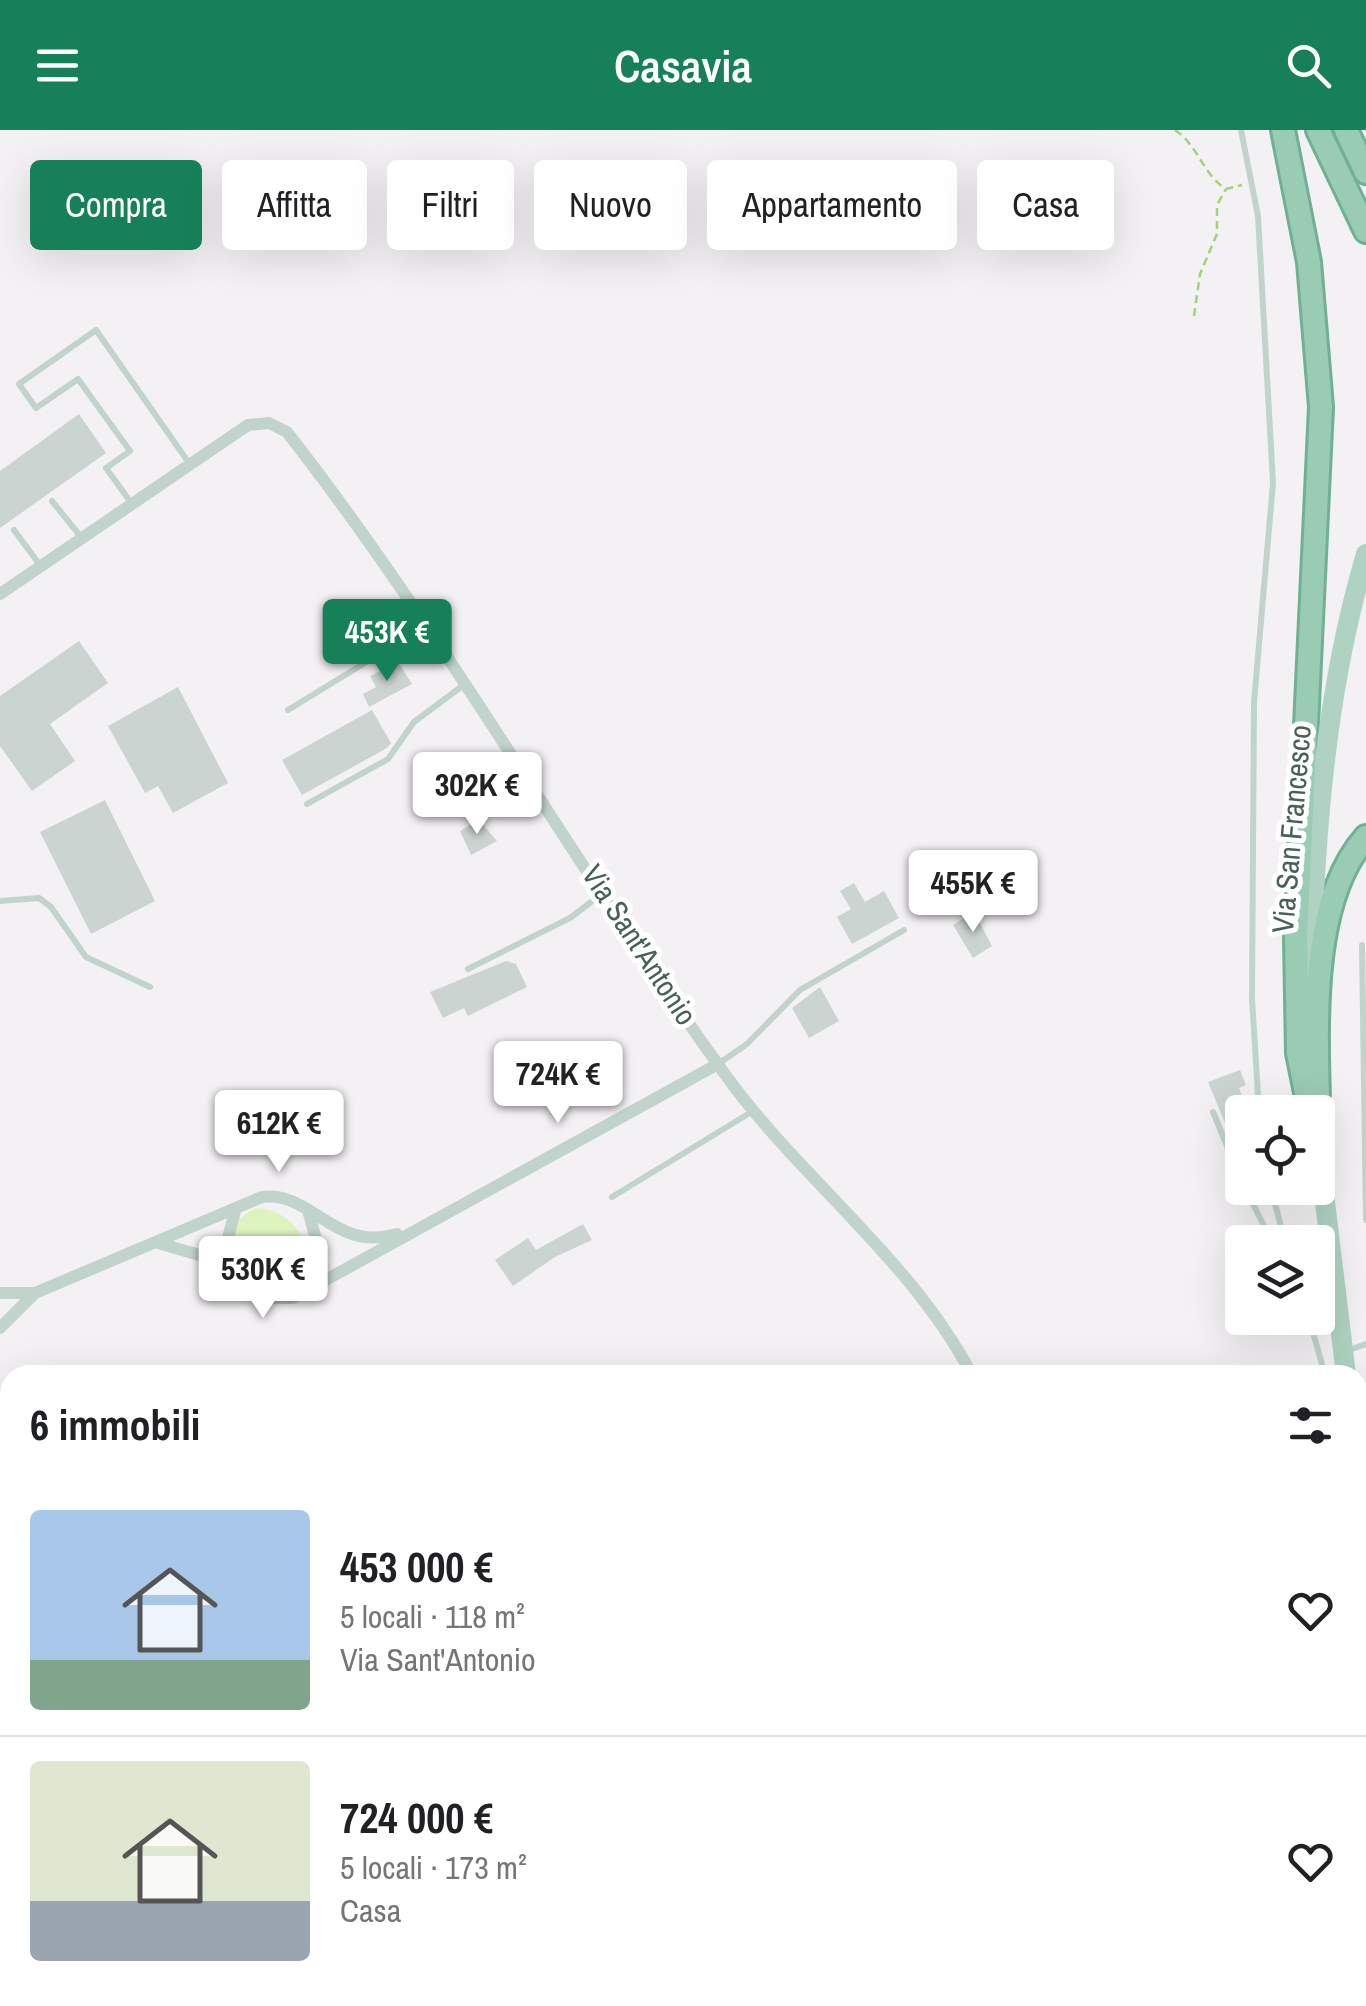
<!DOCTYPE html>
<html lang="it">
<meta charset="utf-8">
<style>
body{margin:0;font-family:"Archivo Narrow",sans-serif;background:#f2f2f2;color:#202124;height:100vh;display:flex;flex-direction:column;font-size:38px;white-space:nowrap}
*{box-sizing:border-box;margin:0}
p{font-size:32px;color:#757577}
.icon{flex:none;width:55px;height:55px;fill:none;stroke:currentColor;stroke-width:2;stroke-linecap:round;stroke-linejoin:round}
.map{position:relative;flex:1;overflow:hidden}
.drawer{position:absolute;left:0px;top:1235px;width:1368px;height:642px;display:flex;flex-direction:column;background:#fff;border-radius:30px 30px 0 0;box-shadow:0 10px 40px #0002}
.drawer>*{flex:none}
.top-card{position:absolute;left:30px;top:30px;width:1308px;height:90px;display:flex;gap:20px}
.buttons{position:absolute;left:1225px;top:965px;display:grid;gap:20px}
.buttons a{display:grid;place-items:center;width:110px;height:110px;border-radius:10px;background:#fff;box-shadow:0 10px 40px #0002;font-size:50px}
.price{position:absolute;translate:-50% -85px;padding:0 22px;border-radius:10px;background:#fff;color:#222;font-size:32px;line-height:65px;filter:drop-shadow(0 2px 5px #0008)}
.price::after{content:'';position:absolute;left:50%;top:60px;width:30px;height:22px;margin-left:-15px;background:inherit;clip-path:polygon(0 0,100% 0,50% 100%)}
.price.on{background:#168159;color:#fff}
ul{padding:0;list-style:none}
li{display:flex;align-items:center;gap:30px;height:250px;padding:0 30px}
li+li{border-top:2px solid #e0e0e0}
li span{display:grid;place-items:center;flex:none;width:280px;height:200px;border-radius:10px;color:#555}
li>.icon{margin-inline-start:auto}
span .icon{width:120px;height:120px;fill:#fffc;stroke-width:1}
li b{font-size:42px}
h2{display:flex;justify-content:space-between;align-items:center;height:120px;padding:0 30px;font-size:42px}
.chip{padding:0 35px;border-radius:10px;background:#fff;box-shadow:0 10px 40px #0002;font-size:35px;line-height:90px}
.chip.on{background:#168159;color:#fff}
header{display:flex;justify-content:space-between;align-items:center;height:130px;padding:0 30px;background:#168159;color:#fff;font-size:45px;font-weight:600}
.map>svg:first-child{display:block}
.green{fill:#ddf4be}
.building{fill:#cbd4d1}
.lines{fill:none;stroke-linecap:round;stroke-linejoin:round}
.trunk-casing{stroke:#70b094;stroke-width:28}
.path{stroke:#9fd572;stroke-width:2.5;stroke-dasharray:8 5;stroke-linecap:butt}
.service{stroke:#c1d4cb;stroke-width:6}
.minor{stroke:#c1d4cb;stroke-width:12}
.secondary{stroke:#c3dbd1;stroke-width:18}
.primary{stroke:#afd2c2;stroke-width:20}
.trunk{stroke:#9acbb5;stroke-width:22}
.labels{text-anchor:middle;stroke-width:10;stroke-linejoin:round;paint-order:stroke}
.street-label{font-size:30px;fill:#476155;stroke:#fff}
</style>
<header><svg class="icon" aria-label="menu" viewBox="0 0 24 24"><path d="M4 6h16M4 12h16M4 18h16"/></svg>Casavia<svg class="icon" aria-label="search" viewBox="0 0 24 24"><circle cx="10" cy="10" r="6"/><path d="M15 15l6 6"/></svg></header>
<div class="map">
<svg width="1366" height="1876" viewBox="0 0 1366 1876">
<rect width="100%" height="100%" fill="#f4f1f4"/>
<path class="green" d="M258,1078C290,1080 311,1109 310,1141L294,1162L269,1166C240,1147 209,1095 258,1078Z"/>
<path class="building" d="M79,284L106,323L0,398V341Z
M79,511L108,553L50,594L75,631L32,661L0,616V566Z
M398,532L412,554L369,577L363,564L376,557L370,546Z
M178,557L228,653L173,683L158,656L145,663L108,596Z
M372,580L391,613L387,618L302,665L282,630Z
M105,670L155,771L91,804L40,702Z
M479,690L497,711L471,725L460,701Z
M854,753L865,772L884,761L899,788L852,814L837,787L851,779L840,761Z
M974,782L992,816L973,828L953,795Z
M506,831L516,834L527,857L468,886L464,878L443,888L430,862Z
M820,857L839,891L809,908L792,878Z
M1240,940L1246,955L1239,958L1248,982L1226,995L1208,952Z
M583,1094L592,1110L555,1127L513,1156L495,1130L528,1108L536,1120Z"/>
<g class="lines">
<g class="trunk-casing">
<path id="trunk" d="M1283,0L1309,132L1321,277L1296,808L1298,923L1310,982
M1318,0L1366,101
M1346,0L1366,42
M1319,1030C1320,936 1300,781 1366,707"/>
</g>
<path class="path" d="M1175,0C1199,16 1202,44 1226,59L1242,55
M1194,186L1200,144L1217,104V75L1226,59"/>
<path class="service" d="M1241,0L1258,86L1273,353L1254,572L1252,868L1259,982
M52,371L81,407
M132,374L106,338L130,321L78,249L36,278L19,254L96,200L189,333
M14,400L40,435
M288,580L425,496
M307,674L388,629L414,592L465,554
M0,771L39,768L51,777L86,827L150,857
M1362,815L1366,1090
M468,839L570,788L603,763
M718,934L747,914L800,860L904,800
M1213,982L1242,1052
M1245,1058L1272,1112
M1271,1058L1285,1112
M612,1067L753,981
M1309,1188L1325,1245
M1349,1220L1366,1214
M1358,1318L1366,1316
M1358,1525L1366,1522
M1358,1667L1366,1664
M1358,1720L1366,1714
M1358,1791L1366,1801
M1234,1873L1254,1868"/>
<path class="minor" d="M0,464L248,295L269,293L287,302C447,507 574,736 727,947C801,1049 912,1130 972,1245
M309,1084L321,1127L309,1157
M158,1113L206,1127L261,1168H293L718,934
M236,1147L226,1115L236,1078
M0,1163H35
M0,1198L35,1163L262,1067C313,1061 334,1123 397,1104
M1349,1868L1350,1876"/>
<path class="secondary" d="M0,1624L9,1640
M0,1705L10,1700
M0,1766L10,1721"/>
<path class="primary" d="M1311,841C1315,700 1326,559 1366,424
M1318,1014L1346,1245
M1358,1346L1366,1448"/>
<use href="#trunk" class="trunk"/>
</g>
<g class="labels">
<g class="street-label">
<text transform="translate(1292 699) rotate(-85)" y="10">Via San Francesco</text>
<text transform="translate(639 815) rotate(57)" y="10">Via Sant'Antonio</text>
</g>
</g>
</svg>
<div class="buttons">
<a><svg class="icon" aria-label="locate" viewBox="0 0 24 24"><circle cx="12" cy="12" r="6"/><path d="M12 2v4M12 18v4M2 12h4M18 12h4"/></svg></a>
<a><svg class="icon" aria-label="layers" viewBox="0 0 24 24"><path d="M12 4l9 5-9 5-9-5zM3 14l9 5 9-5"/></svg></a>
</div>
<b class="price on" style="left:387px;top:554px">453K €</b>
<b class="price" style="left:477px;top:707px">302K €</b>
<b class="price" style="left:973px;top:805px">455K €</b>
<b class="price" style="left:558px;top:996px">724K €</b>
<b class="price" style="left:279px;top:1045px">612K €</b>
<b class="price" style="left:263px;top:1191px">530K €</b>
<div class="top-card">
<a class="chip on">Compra</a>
<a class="chip">Affitta</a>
<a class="chip">Filtri</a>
<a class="chip">Nuovo</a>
<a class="chip">Appartamento</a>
<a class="chip">Casa</a>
</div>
<section class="drawer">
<h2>6 immobili<svg class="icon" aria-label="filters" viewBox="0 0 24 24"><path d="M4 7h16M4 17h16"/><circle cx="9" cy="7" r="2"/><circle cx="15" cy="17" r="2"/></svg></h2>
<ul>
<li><span style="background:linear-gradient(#a9c7e8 75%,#7fa58c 0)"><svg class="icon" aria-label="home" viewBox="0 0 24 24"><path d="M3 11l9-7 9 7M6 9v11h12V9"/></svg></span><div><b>453 000 €</b><p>5 locali · 118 m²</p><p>Via Sant'Antonio</p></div><svg class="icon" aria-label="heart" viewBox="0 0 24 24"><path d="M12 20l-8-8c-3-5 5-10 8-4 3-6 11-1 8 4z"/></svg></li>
<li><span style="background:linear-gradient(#dfe7d0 70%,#9aa5b1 0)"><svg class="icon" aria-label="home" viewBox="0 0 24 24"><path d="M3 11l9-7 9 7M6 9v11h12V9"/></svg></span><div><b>724 000 €</b><p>5 locali · 173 m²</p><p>Casa</p></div><svg class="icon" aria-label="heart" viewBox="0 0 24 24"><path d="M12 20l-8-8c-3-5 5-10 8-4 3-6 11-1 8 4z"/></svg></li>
</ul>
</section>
</div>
